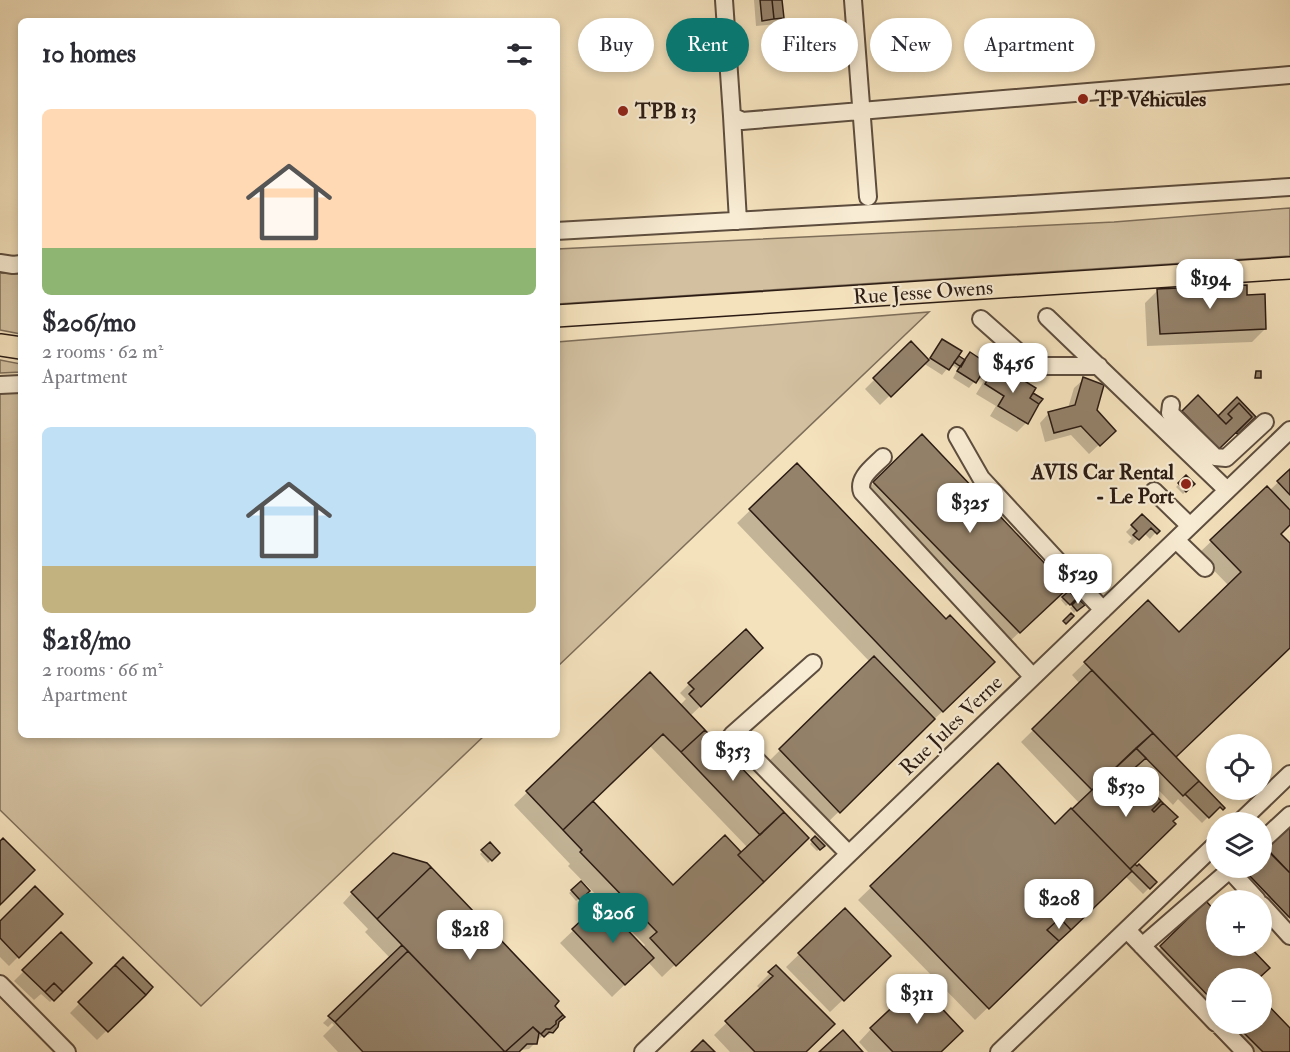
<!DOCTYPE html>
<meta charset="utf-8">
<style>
body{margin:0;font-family:"IM FELL Double Pica",serif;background:#f7f7f7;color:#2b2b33;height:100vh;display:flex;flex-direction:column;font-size:22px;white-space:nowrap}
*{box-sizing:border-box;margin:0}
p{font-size:20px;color:#7c7c81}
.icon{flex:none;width:33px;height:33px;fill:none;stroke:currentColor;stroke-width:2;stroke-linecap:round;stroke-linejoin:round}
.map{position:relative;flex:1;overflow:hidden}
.drawer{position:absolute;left:18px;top:18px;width:542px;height:720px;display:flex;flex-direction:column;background:#fff;border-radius:9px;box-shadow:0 3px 9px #0003}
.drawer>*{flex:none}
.top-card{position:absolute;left:578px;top:18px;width:570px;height:54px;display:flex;gap:12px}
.buttons{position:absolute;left:1206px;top:734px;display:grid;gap:12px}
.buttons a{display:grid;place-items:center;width:66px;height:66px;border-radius:50%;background:#fff;box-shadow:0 3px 9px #0003;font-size:30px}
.price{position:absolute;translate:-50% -51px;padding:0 14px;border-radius:12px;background:#fff;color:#222;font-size:20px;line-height:39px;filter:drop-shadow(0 2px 3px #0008)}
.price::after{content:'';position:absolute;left:50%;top:36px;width:18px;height:14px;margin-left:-9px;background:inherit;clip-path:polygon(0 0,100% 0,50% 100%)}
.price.active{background:#0f766e;color:#fff}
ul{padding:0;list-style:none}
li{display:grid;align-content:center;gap:12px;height:318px;padding:0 24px}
li span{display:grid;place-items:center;height:186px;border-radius:9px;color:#555}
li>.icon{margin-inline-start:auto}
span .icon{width:108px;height:108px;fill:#fffc;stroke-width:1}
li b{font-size:26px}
h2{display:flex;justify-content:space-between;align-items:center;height:72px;padding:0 24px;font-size:26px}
.chip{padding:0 21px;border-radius:27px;background:#fff;box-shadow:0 3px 9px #0003;font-size:21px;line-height:54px}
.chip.active{background:#0f766e;color:#fff}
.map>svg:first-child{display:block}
.green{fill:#d2c0a0;stroke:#7e6e5a;stroke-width:1.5}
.shadow{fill:#0003;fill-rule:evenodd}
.building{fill:#94826b;stroke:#2b1b13;stroke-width:1.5}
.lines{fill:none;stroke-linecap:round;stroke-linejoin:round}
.minor-casing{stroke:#5d4d3e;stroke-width:20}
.major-casing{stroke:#2b1b13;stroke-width:24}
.minor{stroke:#f8ecd4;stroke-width:16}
.major{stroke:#f4e2bd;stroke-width:21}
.poi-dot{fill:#8f2418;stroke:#f8ecd4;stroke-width:2}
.labels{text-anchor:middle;stroke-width:4.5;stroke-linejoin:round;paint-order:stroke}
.poi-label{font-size:21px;font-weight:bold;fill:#2b1b13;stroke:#f8ecd4;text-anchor:start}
.street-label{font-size:21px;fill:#2b1b13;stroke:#f8ecd4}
</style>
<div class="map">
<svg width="1290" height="1052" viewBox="0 0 1290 1052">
<rect width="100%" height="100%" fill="#f4e2bd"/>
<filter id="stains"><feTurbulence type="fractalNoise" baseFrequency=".00333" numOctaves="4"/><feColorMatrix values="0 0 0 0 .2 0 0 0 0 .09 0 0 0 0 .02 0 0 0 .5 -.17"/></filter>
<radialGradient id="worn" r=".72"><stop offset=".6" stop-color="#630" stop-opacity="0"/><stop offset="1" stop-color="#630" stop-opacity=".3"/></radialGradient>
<path class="green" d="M1290,208V256L557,304V249L1114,222Z
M0,273L21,274V334L0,330Z
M929,312L557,667V342Z
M0,360L21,364V372L0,373Z
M21,384V735H485L201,1006L0,810V386Z"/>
<path class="shadow" d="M754,0H780L783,18L776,24L756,26Z
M1158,290L1246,296L1265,329L1252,342L1147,346L1145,303Z
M943,341L953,361H964L970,354L983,369L990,373L997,366L1026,423L1017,432L990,416L996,406L976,394L984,381L978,377L969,388L953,378L958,369L951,364L942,375L923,363L880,405L865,389L911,343L928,361L937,347Z
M1084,379L1104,440L1089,454L1071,435L1045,442L1040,423L1049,413L1068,408L1074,388Z
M1198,397L1218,418L1250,417L1208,457L1173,421Z
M797,465L980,675L826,824L767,763L870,662L737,523Z
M1290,471V524L1279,534L1290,546V646L1174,757L1220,805L1202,823L1178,799L1173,805L1135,766L1120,780L1134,794L1171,821L1133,864L1155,882L1143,894L1125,876L975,1020L858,900L998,765L1055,826L1080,804L1021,742L1080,684L1072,675L1148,602L1179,634L1229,586L1198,554L1267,488L1269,491Z
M1186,477L1193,484L1183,494L1176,487Z
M874,483L1053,600L1006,645L861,496Z
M1142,516L1157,531L1150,539L1144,533L1132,545L1128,542L1132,538L1126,532Z
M1069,593L1074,599L1066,606L1061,600Z
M1078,601L1082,605L1074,613L1070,608Z
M752,658L690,716L807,838L662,977L648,962L612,997L560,943L601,904L643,948L645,945L568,866L570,864L514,805L650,674L680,705L686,699L680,693L689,684ZM649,745L747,847L741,854L725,837L673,887L591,801Z
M1290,827V916L1280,926L1238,884L1255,867H1262V855Z
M815,838L823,846L817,851L810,844Z
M490,844L498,853L488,863L480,854Z
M581,883L588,891L576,901L569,893Z
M352,893L553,1006L558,1022L557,1026L549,1035L545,1034L540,1038L529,1049L520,1050L517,1052H338L323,1036L334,1025L332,1023L328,1027L323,1023L390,958L365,932L368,929L343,903Z
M1206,903L1216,914V945H1246L1257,978H1216V1023H1262V1001L1290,1031V1052H1237L1148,960Z
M845,910L889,956L830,1012L786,967Z
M61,914L9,966L0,957V923Z
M61,934L90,963L50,1002L41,994L34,1000L14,981Z
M123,959L151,987L97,1040L70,1013Z
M776,967L804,1052H730L714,1035L761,990L757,986Z
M871,1029L940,1052H868L859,1042Z"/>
<path class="building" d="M760,0H772L774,19L762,21Z
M772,0H782L784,18L774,19Z
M1247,285V295L1265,294L1266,329L1160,334L1157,289Z
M942,339L962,351L949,370L930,358Z
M911,341L929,360L891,397L873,378Z
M970,352L988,364L976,383L957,371Z
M959,356L965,360L961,367L954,362Z
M997,364L1036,388L1030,398L1039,404L1028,424L998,406L1004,396L985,384Z
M985,368L992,373L988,379L981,375Z
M1256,371H1261V378H1255Z
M1083,377L1104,385L1097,410L1116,431L1100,446L1081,426L1054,433L1048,412L1075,405Z
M1033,393L1043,399L1039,404L1030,398Z
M1198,395L1226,424L1232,418L1228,414L1239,403L1252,417L1219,449L1182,411Z
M1237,397L1256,417L1238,434L1236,433L1252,417L1239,403L1228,414L1232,418L1226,424L1218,416Z
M922,434L1068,588L1020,633L873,482Z
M797,463L946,619L950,615L995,662L943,712L749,509Z
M1290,469V495L1277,481Z
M1186,475L1195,484L1186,492L1178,483Z
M1267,486L1290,510V525L1281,534L1290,543V648L1176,757L1084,662L1148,600L1179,632L1241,572L1210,540Z
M1142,514L1160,531L1157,534L1151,528L1139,540L1133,535L1137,531L1131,525Z
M1069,591L1076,599L1070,605L1062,597Z
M1078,599L1085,605L1077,611L1072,605Z
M1071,613L1074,616L1066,624L1063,621Z
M746,629L763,648L701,707L689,694L694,689L688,683Z
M874,656L935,719L840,813L779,749Z
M1092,670L1153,733L1092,790L1032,729Z
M650,672L705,730L681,752L663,734L563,830L526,791Z
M705,730L784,812L760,835L681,752Z
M1153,733L1199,781L1183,796L1136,748Z
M1136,748L1146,758L1122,779L1113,770Z
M998,763L1055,824L1071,808L1132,871L1071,930L1060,918L1047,930L1059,941L989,1009L870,886Z
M1113,770L1134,792L1144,782L1161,801L1152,810L1154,812L1163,803L1178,817L1173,821L1176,824L1130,869L1072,809Z
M1199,781L1225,808L1223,810L1220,807L1209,818L1185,794Z
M593,801L673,885L725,835L741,852L738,855L764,882L676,966L650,938L657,932L580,852L582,850L563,830Z
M1161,801L1163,803L1154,812L1152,810Z
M784,812L809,838L764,882L738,855Z
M1290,825V873L1266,848Z
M815,836L825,846L820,850L811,840Z
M3,838L35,870L0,905V841Z
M490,842L500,853L492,861L481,850Z
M1269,852L1290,873V918L1247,873L1253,867H1262V859Z
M393,853L427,863L431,867L377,919L351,892Z
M1135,864L1137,866L1139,864L1157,882L1150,889L1130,869Z
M431,867L559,1001L555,1006L563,1015L556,1021V1024L550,1029H546L541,1034L533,1027L505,1052L377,919Z
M581,881L590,891L580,900L571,890Z
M35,886L63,914L19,958L0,938V921Z
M1206,901L1216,912V945H1248L1270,968L1259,978H1216V1004L1160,946Z
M601,902L654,958L625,985L572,929Z
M845,908L891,956L844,1001L798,953Z
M1060,918L1071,930L1059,941L1047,930Z
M61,932L92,963L63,992L54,983L45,992L22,970Z
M402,945L408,951L335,1022L328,1016Z
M408,951L505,1052H363L335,1022Z
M123,957L153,987L146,995L115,965Z
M115,965L146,995L108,1032L78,1002Z
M776,965L835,1024L806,1052H755L725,1021L773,976L768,972Z
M54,983L63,992L54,1001L45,992Z
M918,983L963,1031L941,1052H893L870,1028Z
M1262,999L1290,1028V1052H1263L1234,1023H1262Z
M563,1015L565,1017L559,1022L558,1027L553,1033L549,1032L544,1037L541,1034L546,1029H550L556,1024V1021Z
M533,1027L539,1033L537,1044H527L519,1052H505Z
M843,1030L863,1052H819Z
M703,1040L715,1052H691Z"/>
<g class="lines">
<g class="minor-casing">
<path id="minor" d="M724,0L732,116L742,121L1290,75
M853,0L868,197
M732,116L738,221
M556,231L1031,204L1290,187
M0,263L13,265L21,264
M1047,317L1227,490
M981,319L1034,366H1099
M0,385L21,384
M1171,405L1170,413L1215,457L1226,458L1265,422
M957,436L981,478L1103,610
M883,457C873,467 857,478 862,492L1033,677
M1154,491L1190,526
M1176,540L1205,568
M813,663L732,735L849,854
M1240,822L1290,774
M1262,841L1290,815
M1227,867L1257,900
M1262,905L1290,936
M1127,930L1216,1023
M1142,946L1233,867
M0,984L67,1052
M1217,1023L1245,1052
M643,1052L1290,430
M999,1052L1216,844"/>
</g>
<g class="major-casing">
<path id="major" d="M556,316L1290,268
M0,345L21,348"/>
</g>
<use href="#minor" class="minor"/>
<use href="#major" class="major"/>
</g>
<g class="poi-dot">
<circle cx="1083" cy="99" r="6"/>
<circle cx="623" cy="111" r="6"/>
<circle cx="1186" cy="484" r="6"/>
</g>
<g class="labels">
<g class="poi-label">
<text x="1095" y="106">TP Véhicules</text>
<text x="635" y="118">TPB 13</text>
<text x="1174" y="479" text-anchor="end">AVIS Car Rental<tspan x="1174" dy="24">- Le Port</tspan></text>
</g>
<g class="street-label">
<text transform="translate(923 292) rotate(-4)" y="7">Rue Jesse Owens</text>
<text transform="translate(951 725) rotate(-44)" y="7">Rue Jules Verne</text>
</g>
</g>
<rect width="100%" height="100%" filter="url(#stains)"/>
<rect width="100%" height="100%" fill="url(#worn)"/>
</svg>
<div class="buttons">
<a><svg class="icon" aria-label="locate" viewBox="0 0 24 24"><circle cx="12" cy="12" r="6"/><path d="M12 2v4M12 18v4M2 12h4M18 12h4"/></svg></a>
<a><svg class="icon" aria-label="layers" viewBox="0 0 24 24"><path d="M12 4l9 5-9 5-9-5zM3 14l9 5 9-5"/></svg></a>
<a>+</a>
<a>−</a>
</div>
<b class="price" style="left:1210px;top:310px">$194</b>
<b class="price" style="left:1013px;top:394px">$456</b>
<b class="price" style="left:970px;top:534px">$325</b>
<b class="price" style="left:1078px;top:605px">$529</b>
<b class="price" style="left:733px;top:782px">$353</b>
<b class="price" style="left:1126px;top:818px">$530</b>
<b class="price" style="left:1059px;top:930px">$208</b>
<b class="price active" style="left:613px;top:944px">$206</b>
<b class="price" style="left:470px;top:961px">$218</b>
<b class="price" style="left:917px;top:1025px">$311</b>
<div class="top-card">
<a class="chip">Buy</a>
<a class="chip active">Rent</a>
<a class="chip">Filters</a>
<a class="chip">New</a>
<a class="chip">Apartment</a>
</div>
<section class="drawer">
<h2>10 homes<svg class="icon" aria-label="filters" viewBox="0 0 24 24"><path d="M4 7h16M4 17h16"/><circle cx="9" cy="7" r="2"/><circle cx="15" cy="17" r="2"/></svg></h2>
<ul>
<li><span style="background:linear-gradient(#ffd9b3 75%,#8fb573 0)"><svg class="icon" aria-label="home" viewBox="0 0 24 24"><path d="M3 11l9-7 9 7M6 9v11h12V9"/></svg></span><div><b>$206/mo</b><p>2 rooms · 62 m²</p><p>Apartment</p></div></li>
<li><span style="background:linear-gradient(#bfe0f5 75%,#c2b280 0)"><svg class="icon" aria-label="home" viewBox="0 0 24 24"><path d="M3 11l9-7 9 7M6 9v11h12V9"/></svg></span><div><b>$218/mo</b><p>2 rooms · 66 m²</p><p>Apartment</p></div></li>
</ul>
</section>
</div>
